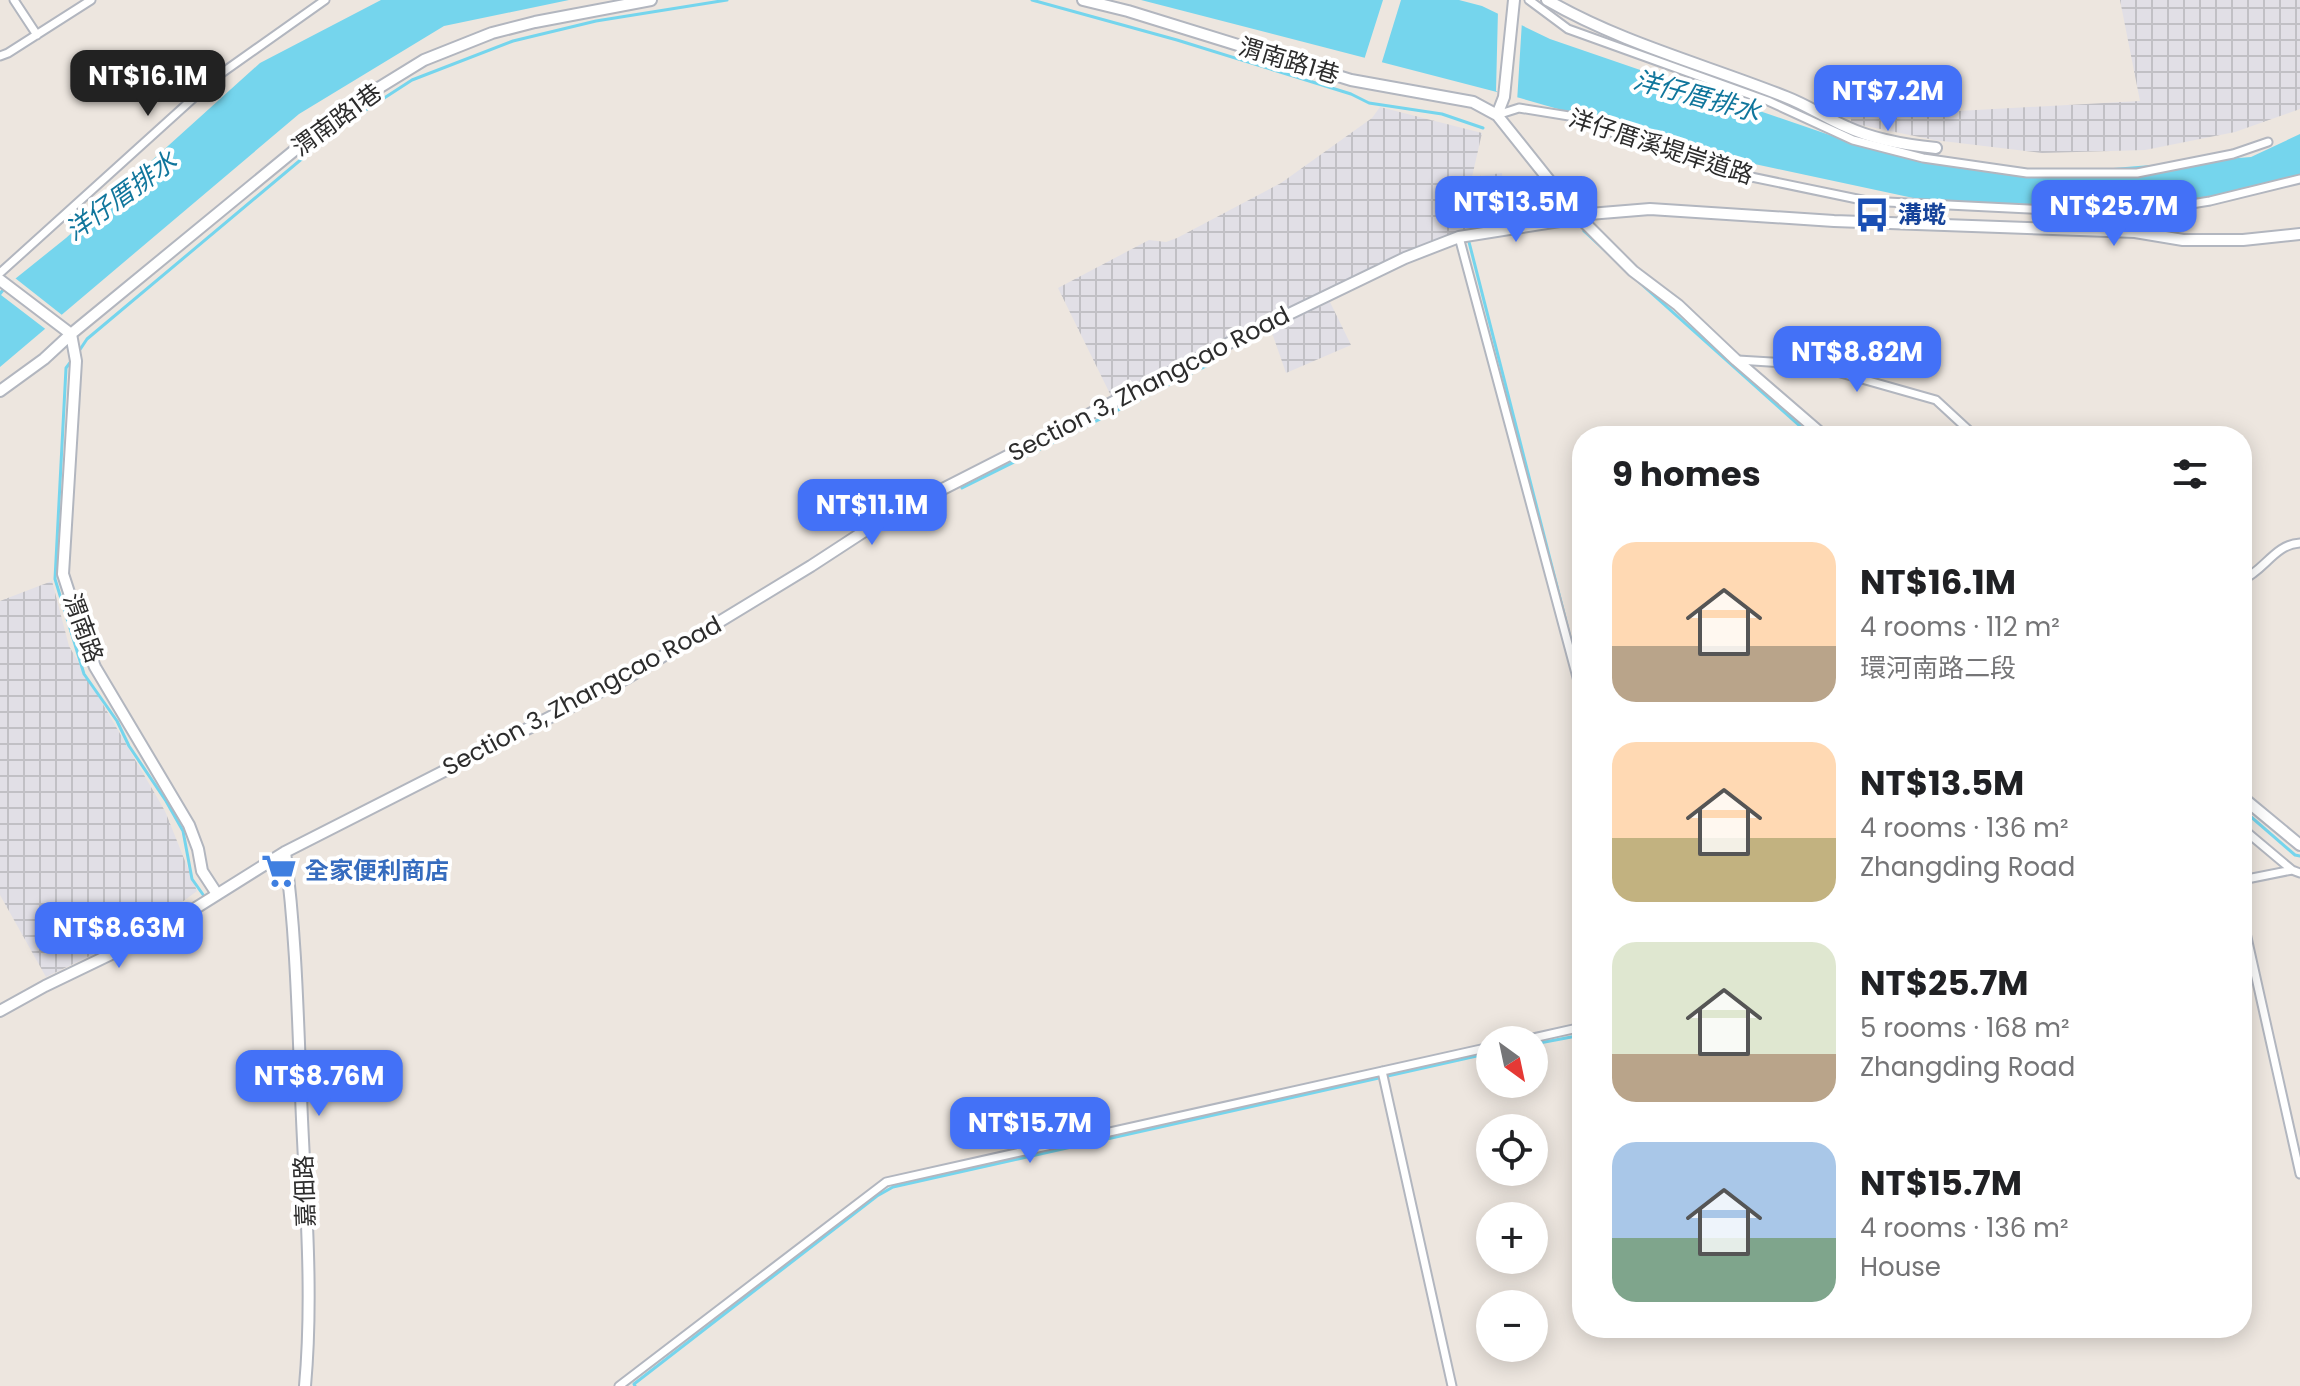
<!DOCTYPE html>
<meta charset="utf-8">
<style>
body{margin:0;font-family:Poppins,"Noto Sans TC",sans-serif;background:#f6f6f6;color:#202124;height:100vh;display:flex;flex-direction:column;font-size:30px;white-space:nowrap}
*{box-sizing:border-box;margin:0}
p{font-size:26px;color:#757577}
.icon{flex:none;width:44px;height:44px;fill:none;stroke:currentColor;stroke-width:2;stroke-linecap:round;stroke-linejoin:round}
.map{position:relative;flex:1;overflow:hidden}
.side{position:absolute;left:1572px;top:426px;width:680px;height:912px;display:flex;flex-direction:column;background:#fff;border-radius:32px;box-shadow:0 4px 20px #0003}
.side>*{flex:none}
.needle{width:52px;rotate:147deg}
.buttons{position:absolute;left:1476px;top:1026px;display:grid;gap:16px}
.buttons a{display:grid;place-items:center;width:72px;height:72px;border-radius:50%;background:#fff;box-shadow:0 4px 20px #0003;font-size:40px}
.price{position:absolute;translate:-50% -68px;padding:0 18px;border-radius:16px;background:#4371f7;color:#fff;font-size:26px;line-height:52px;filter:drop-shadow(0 2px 4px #0008)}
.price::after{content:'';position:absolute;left:50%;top:48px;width:24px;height:18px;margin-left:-12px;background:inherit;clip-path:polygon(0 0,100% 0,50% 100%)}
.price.selected{background:#222;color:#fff}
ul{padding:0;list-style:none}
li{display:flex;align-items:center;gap:24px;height:200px;padding:0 40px}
li span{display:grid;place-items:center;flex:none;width:224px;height:160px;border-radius:24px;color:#555}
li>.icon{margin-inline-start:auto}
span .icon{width:96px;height:96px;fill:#fffc;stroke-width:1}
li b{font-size:34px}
h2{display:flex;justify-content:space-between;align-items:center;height:96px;padding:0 40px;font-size:34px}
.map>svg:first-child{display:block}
.industrial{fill:url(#industrial-grid)}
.water{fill:#75d5ed}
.pier{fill:#ede6df}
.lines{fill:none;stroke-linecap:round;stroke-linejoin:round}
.stream{stroke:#75d5ed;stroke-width:3}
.street-casing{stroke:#b2b6bf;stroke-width:11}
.secondary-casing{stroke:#b2b6bf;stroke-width:14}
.street{stroke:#fff;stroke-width:7}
.secondary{stroke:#fff;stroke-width:10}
.labels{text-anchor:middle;stroke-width:8;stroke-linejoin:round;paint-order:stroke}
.street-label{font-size:24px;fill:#2c2c2c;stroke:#fff}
.transit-label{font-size:24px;font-weight:bold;fill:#164399;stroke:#fff;text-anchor:start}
.shop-label{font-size:24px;font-weight:bold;fill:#366cbe;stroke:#fff;text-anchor:start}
.water-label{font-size:26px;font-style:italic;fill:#10769c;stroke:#fff}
</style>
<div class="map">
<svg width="2300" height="1386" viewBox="0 0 2300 1386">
<defs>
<pattern id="industrial-grid" width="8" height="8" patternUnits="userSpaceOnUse" patternTransform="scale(2)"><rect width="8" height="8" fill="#e1dfe6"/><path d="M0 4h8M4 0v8" fill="none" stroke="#c1c0c5"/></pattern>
</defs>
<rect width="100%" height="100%" fill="#ede6df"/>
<path class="industrial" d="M2120,0H2300V109L2235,132L2145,150L2042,153L1934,140L1851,123V117L2140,101Z
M1380,107L1482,133L1472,177L1502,173L1507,221L1459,237L1114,402L1058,288L1149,240L1166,242L1177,238L1281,183L1372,118Z
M1330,302L1351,345L1286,373L1271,330Z
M52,581L69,646L165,811L197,891L146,929L46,977L0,895V601Z"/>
<path class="water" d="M381,0H569L444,26L299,114L0,367V291L66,238L260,63Z
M1141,0H1459L1482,6L1550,39L1853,143L2026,175L2251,157L2300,134V176L2209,200L2130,211L2048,209L1918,199L1736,160L1520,98Z"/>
<path class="pier" d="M1383,0H1401L1381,65L1364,60Z
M1498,10L1522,21L1517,102L1496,91Z
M15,278L62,315L48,331L1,295Z"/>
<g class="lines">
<path class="stream" d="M1032,0L1177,40L1351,94L1369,103L1442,114L1483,128
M1584,231L1610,255
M1469,242L1573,649
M1639,282L1811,436
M77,354L87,339L341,126L412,80L513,41L596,21L727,0
M72,360L66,368L55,579L84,674L117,721L129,746L166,801L183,831L192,879L204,896
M962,488L1214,362
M2242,809L2295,855L2300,856
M1534,1044L1582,1035
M635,1386L634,1384L877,1196L893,1187L1490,1053"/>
<g class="street-casing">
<path id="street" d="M14,0L37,35
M1529,0L1568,29L1768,101L1853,140L1923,158L2027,173H2137L2233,154L2268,142
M0,56L8,53L91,0
M1497,115L1519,108L1569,116L1663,152L1732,173L1867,201L2129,214L2210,201L2300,179
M1459,237L1582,696
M0,273L219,75L325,0
M1738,360L1786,363L1837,372L1936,400L1975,436
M2242,580C2264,571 2275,544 2300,543
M2242,828L2292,870
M2242,880L2292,870L2300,873
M2242,915L2300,1174
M1524,1040L1582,1027
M1382,1071L1452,1386
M619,1386L886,1182L1490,1047"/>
</g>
<g class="secondary-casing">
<path id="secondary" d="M1083,0L1128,11L1351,80L1473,102L1497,115L1577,215L1633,271L1678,305L1736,360L1824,436
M1547,0C1621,43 1706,65 1786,97C1807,105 1826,118 1847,127C1875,140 1906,145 1936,148
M1497,115L1504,97L1514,0
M0,280L71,334
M71,334L76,361L63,574L87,648L95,667L189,825L198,849L202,871L217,894
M0,391L44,359L71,334L346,108L424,60L492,33L535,22L651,0
M2242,797L2300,845
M285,852C297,940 298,1030 302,1119C306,1207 313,1298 305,1386
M0,1011L45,986L159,931L285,852L627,678L811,566L880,521L1223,346L1405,258L1459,237L1566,220L1577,215L1650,209L1834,221L2135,232L2183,240H2243L2300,234"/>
</g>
<use href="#street" class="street"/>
<use href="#secondary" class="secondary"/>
</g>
<defs>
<g id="bus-bare" transform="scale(2.76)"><path d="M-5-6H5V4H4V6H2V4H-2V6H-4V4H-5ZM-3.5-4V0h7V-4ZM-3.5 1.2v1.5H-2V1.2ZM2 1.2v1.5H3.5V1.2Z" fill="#1a4fb4" stroke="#fff" stroke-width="2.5" paint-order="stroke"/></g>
<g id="supermarket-bare" transform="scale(2.76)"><path d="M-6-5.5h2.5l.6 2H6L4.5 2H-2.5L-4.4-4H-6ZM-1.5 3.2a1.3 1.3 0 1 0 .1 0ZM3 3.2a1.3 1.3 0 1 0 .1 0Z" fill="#3f7fe0" stroke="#fff" stroke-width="2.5" paint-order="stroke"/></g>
</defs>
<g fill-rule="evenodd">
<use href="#bus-bare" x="1872" y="215"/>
<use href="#supermarket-bare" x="279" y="871"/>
</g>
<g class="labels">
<g class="street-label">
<text transform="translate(1289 61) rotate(17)" y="8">渭南路1巷</text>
<text transform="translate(337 120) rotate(-36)" y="8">渭南路1巷</text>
<text transform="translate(1661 147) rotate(18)" y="8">洋仔厝溪堤岸道路</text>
<text transform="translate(1149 384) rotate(-27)" y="8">Section 3, Zhangcao Road</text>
<text transform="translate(83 628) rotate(70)" y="8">渭南路</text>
<text transform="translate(582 696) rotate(-28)" y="8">Section 3, Zhangcao Road</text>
<text transform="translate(305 1191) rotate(-92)" y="8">嘉佃路</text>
</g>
<g class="transit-label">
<text x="1898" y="223">溝墘</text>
</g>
<g class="shop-label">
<text x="305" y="879">全家便利商店</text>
</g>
<g class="water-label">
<text transform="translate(1697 96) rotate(15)" y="9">洋仔厝排水</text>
<text transform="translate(121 196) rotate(-36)" y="9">洋仔厝排水</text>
</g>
</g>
</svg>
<div class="buttons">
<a><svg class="needle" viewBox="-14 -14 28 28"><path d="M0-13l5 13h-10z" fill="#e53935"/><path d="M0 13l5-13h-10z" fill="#757577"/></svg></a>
<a><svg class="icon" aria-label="locate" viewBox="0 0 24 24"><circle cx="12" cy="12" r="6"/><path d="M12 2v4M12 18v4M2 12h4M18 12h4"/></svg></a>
<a>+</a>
<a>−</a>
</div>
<b class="price selected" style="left:148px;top:118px">NT$16.1M</b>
<b class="price" style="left:1888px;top:133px">NT$7.2M</b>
<b class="price" style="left:1516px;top:244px">NT$13.5M</b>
<b class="price" style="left:2114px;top:248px">NT$25.7M</b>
<b class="price" style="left:1857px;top:394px">NT$8.82M</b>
<b class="price" style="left:872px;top:547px">NT$11.1M</b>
<b class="price" style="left:119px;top:970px">NT$8.63M</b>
<b class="price" style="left:319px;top:1118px">NT$8.76M</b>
<b class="price" style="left:1030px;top:1165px">NT$15.7M</b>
<section class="side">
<h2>9 homes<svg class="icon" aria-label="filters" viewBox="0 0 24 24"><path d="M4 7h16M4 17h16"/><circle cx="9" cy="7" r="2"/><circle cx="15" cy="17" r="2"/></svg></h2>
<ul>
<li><span style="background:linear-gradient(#ffd9b3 65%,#b9a48a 0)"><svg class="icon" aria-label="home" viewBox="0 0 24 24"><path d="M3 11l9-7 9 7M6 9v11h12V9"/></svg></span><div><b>NT$16.1M</b><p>4 rooms · 112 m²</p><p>環河南路二段</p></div></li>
<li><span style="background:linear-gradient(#ffd9b3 60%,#c2b280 0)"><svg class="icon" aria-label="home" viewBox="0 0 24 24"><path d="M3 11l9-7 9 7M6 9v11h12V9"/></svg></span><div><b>NT$13.5M</b><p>4 rooms · 136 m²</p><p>Zhangding Road</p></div></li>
<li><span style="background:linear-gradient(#dfe7d0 70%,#b9a48a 0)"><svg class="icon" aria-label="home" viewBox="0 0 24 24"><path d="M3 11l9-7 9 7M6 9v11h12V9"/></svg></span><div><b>NT$25.7M</b><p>5 rooms · 168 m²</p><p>Zhangding Road</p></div></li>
<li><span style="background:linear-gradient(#a9c7e8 60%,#7fa58c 0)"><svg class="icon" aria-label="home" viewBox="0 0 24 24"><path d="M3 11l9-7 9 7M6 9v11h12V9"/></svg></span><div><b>NT$15.7M</b><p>4 rooms · 136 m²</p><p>House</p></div></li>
</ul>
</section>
</div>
